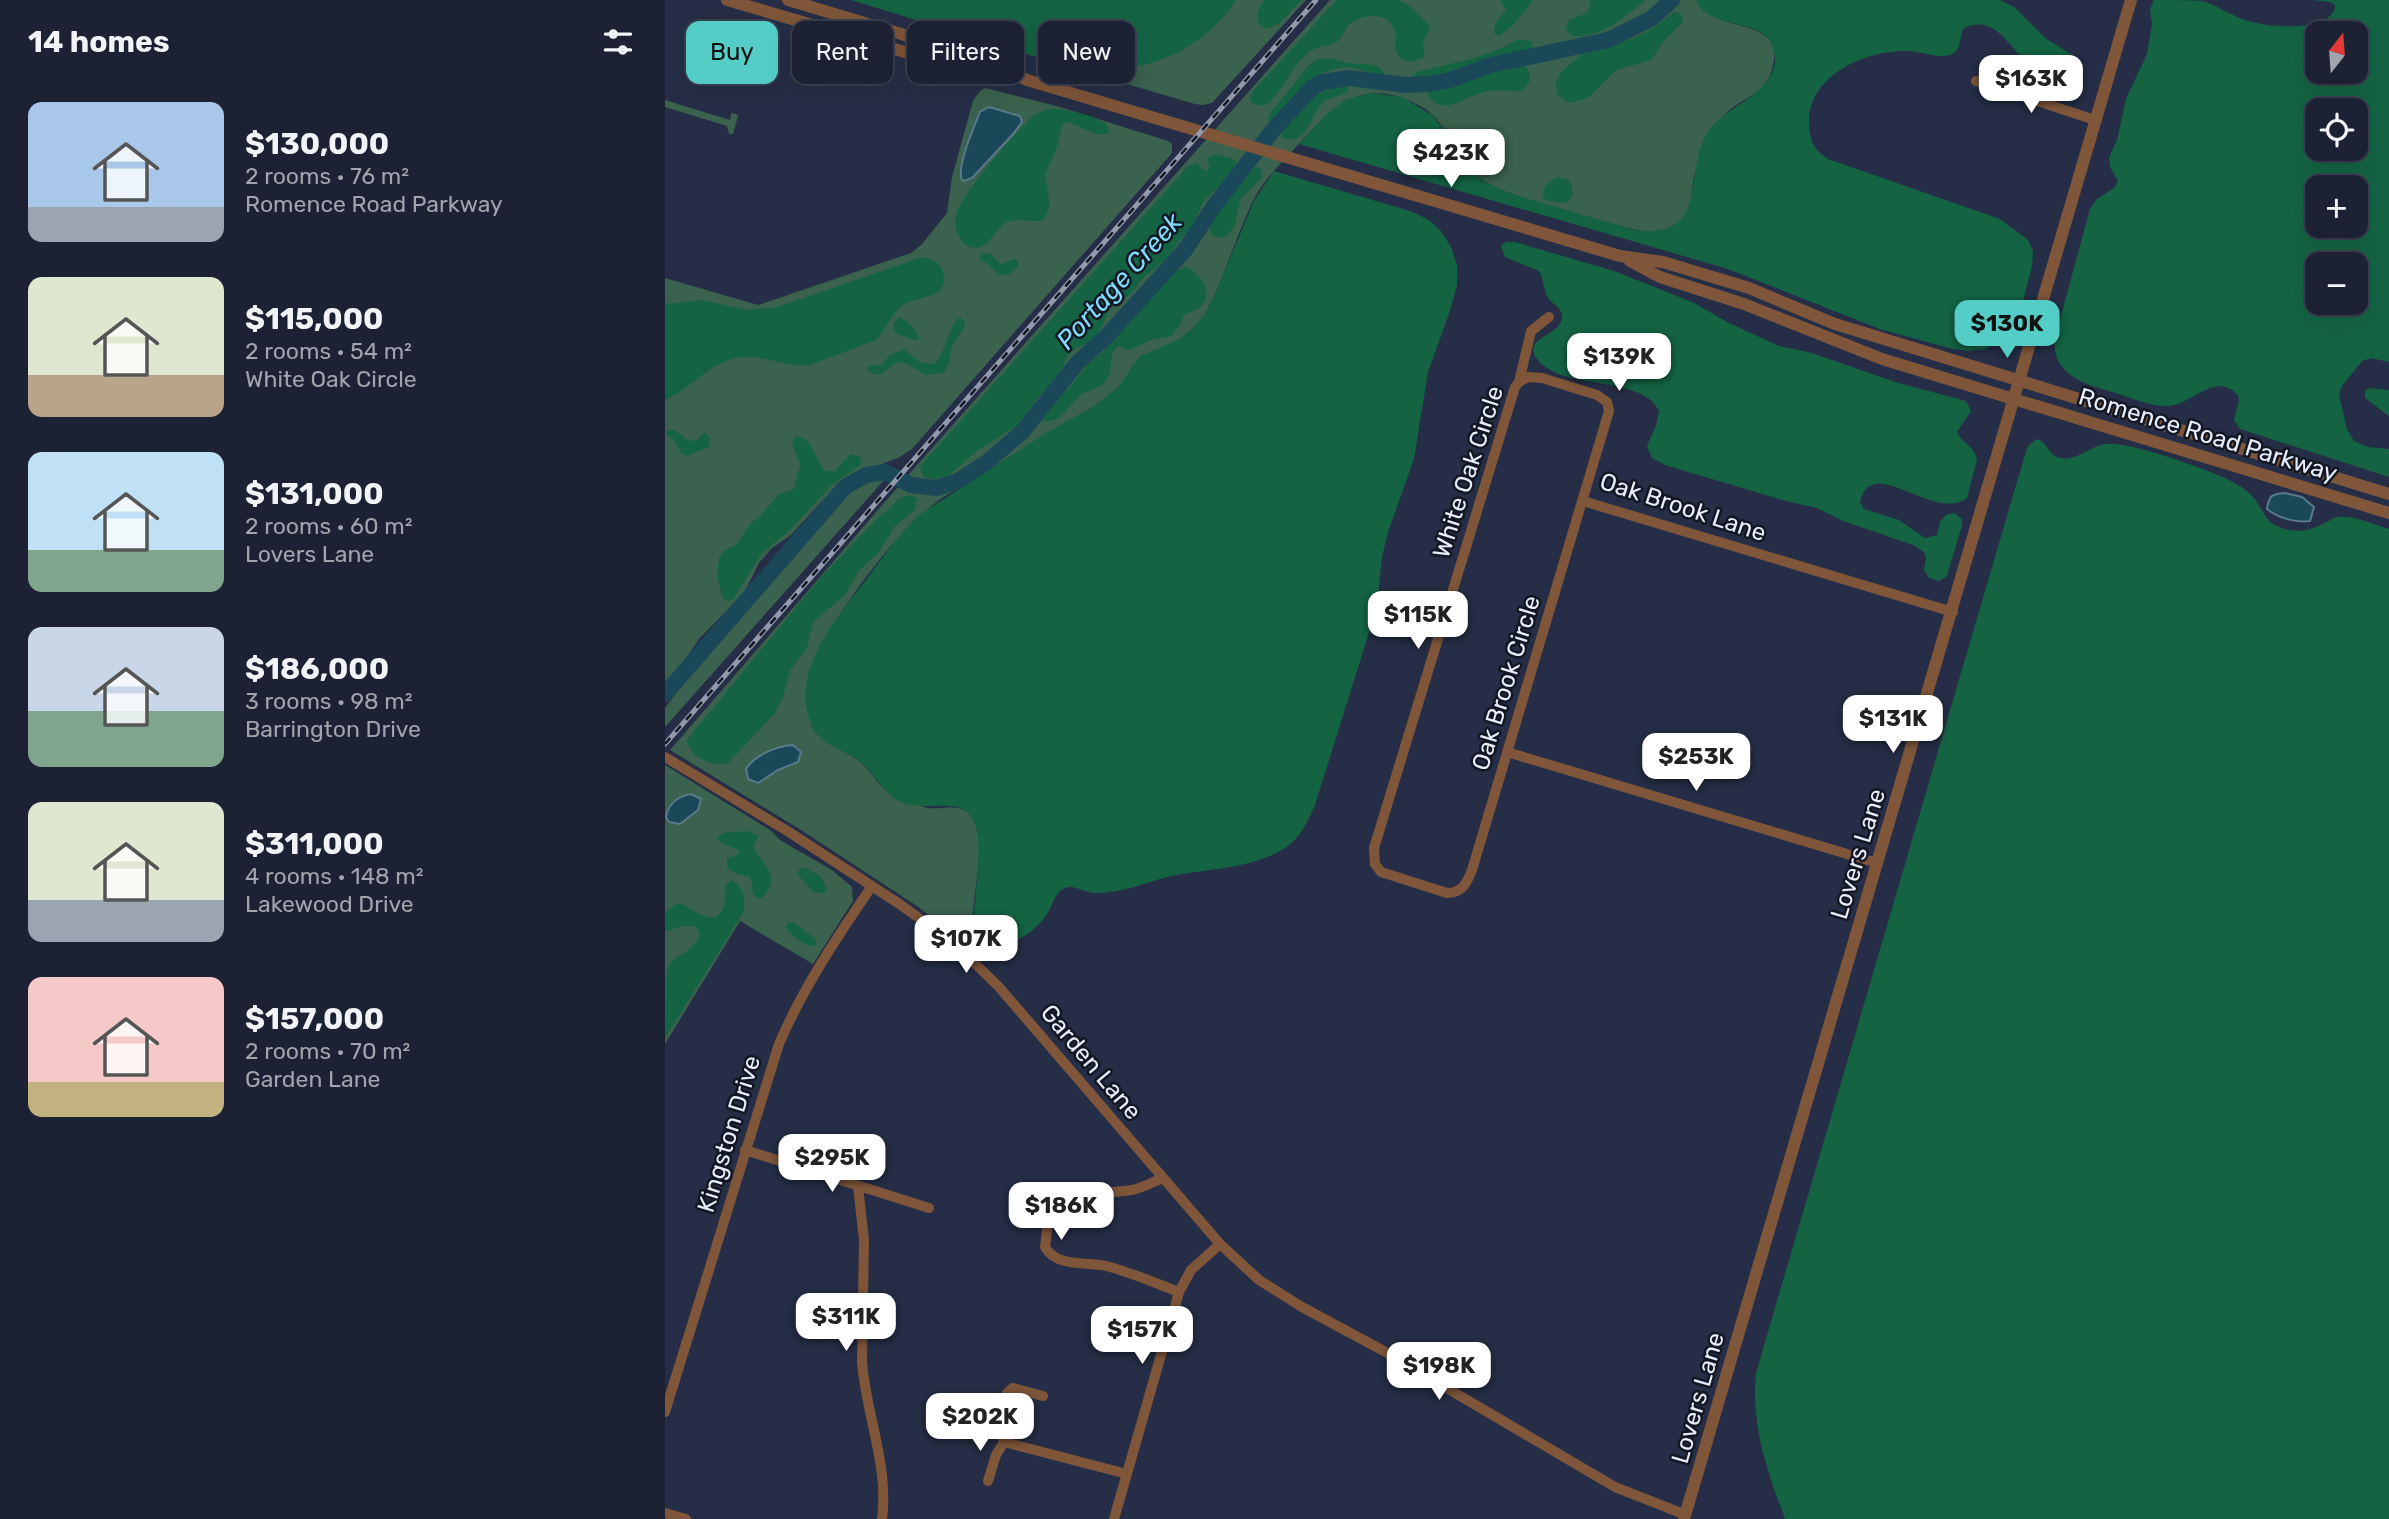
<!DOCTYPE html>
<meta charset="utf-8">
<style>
body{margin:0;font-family:Rubik,sans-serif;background:#292f40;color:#f1f3f6;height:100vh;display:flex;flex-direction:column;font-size:26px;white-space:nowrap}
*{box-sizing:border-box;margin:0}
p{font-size:23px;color:#a0a4ac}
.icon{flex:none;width:38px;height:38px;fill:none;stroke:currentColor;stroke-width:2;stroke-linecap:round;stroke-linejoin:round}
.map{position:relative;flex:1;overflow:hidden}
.panel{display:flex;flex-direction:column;background:#1c2234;width:665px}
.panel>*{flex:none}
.guide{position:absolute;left:21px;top:21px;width:665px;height:63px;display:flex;gap:14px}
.needle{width:46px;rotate:17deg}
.buttons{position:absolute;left:1640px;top:21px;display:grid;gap:14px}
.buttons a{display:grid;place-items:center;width:63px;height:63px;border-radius:14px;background:#1c2234;box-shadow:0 7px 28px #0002,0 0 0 2px #3a3f4f;font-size:35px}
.price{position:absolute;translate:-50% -60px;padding:0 16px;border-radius:14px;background:#fff;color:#222;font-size:23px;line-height:46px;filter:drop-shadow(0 2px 4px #0008)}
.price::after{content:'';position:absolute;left:50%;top:42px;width:21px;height:16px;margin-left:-10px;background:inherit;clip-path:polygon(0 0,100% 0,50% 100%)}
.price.selected{background:#54cdc7;color:#111}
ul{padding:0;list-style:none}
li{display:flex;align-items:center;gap:21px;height:175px;padding:0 28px}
li span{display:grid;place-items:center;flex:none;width:196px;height:140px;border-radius:14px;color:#555}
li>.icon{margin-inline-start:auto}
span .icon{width:84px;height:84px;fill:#fffc;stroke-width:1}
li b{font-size:30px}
h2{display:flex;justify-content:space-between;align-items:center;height:84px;padding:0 28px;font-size:30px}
.tag{padding:0 24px;border-radius:14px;background:#1c2234;box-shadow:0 7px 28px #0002,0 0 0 2px #3a3f4f;font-size:24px;line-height:63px}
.tag.selected{background:#54cdc7;color:#111}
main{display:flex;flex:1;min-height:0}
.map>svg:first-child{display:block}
.green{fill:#3a624e}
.forest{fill:#146444;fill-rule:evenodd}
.water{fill:#1b4858;stroke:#587a8a;stroke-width:2}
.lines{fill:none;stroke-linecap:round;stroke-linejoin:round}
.river{stroke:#1b4858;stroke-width:16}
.minor{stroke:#7f563a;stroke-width:10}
.tertiary{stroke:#7f563a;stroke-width:12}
.rail-casing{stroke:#939aae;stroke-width:5}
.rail{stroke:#121721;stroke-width:2.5;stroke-dasharray:8;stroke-linecap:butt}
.labels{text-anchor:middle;stroke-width:5;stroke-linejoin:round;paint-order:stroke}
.street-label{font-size:24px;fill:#e7edfd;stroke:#121721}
.water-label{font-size:26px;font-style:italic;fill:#81d9fc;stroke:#121721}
</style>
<main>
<section class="panel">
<h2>14 homes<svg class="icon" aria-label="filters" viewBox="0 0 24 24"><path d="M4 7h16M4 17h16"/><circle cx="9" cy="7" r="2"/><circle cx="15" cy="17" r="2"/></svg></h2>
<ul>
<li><span style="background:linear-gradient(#a9c7e8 75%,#9aa5b1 0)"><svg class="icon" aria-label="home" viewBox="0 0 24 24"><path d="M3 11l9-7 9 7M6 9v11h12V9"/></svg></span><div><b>$130,000</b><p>2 rooms · 76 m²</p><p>Romence Road Parkway</p></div></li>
<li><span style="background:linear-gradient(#dfe7d0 70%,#b9a48a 0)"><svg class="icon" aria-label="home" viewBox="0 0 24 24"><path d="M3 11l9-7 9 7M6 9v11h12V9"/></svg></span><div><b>$115,000</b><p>2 rooms · 54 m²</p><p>White Oak Circle</p></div></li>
<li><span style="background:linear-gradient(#bfe0f5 70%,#7fa58c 0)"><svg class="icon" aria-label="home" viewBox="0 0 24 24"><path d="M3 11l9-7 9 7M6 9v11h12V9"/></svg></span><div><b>$131,000</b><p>2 rooms · 60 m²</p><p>Lovers Lane</p></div></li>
<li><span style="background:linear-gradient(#c9d6e8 60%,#7fa58c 0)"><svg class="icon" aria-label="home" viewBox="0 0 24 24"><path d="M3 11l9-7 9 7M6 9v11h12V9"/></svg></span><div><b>$186,000</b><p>3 rooms · 98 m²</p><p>Barrington Drive</p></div></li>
<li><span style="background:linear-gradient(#dfe7d0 70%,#9aa5b1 0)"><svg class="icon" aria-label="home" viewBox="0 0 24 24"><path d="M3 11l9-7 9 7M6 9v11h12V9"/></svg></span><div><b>$311,000</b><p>4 rooms · 148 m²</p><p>Lakewood Drive</p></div></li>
<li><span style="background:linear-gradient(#f6c9c9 75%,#c2b280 0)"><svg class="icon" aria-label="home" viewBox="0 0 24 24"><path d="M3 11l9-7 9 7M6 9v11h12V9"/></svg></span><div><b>$157,000</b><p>2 rooms · 70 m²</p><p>Garden Lane</p></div></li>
</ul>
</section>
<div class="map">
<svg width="1724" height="1519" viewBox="0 0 1724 1519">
<rect width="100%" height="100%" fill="#252e46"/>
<path class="green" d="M571,0H641L547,103L538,105L530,104L407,68L434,72L567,5Z
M665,0H1032C1044,31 1101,18 1109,49C1111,56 1108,63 1107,70C1099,99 1067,99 1056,121C1048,137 1035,155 1030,173C1025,190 1030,208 1014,222C992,240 961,227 937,221C906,211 831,195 809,174C789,155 783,122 757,107C698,74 670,105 631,147C616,164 598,180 588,201C573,233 562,267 548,299L539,316L527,329L515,339L468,365L462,378L453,388L428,407L277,498C230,532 188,593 157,642L148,662L147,727C159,745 177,748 194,761C204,769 210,780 219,789C224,794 255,807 263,808C281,810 301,800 310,823C320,846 308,894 308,919L347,942L354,939L333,957L320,959L252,906L136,830L5,750L245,473Z
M320,88L395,107L503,141L507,144V153L247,449L233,458L182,477L156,502L126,535L106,549L94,563L79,593L34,639L0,691V278L93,305L246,253L257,244L282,213L287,177L308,101L315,91Z
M0,100L65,120L66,113L71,114L73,116L68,134H64L62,126L0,107Z
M211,476H219L220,479L0,727V708L54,637L76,615L102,579L126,557L175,499L198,481Z
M0,765L105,830L115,840L167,870L187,887L188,901L148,964L75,921L0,1044Z"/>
<path class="forest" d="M186,0H571C534,56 472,77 407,68Z
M599,0H636L616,22L602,29C587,24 592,10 599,0Z
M672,0C690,0 716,0 733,0C742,2 759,19 766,27L758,42L759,57L748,62C720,58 737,40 727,25C718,11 693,15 683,26C680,30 679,35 675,39C667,47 654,45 645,51C629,63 619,88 604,103L597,106L587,103L585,100L587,92Z
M835,0H868L847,26L834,36L829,33L830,25L841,10Z
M925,0H981C960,16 934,41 905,35L901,28L904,20C916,14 926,17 925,0Z
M1032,0H1335L1349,7L1380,38L1409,56L1412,60V69L1406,77C1352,91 1346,7 1299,28C1293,38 1298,50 1285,55C1272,59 1256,51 1242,51C1201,50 1143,75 1144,123C1144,140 1149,150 1163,159L1335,219L1363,240L1368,251L1367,266L1358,301L1350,321L1339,339L1320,349L1302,351L1284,348L1215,329L1063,269L634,144L661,115L680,100L706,93L737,97L767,115L788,141L807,172L817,181L844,193L966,229C1049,244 1015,170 1045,129C1064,104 1118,91 1109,50C1101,15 1042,32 1032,0Z
M1489,0C1503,0 1524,0 1538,1C1553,6 1567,16 1583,21C1603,27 1668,34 1670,5L1665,2L1648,0H1724V362L1706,358L1697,361L1677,386L1674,395L1682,429L1689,441L1703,447L1724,449V477L1575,429L1569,420L1574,401L1573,395C1550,371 1528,404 1504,406C1488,407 1472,400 1457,395C1427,386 1385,378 1390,338L1425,209L1432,199L1449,188L1453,181L1445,167L1444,158L1452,140L1461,99L1482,54L1487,24L1485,9ZM1690,33V72H1652V33ZM1690,110V149H1652V110ZM1652,187H1690V226H1652ZM1652,264H1690V303H1652Z
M1009,12L1016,14L1018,22L1001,39L986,60L951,70L923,98L904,103L892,94L891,83L896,72L920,51L970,38L989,28Z
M854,39L867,42L868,49L861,53C845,56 829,58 813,63C791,70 767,84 744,79L752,72L806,59L837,48Z
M661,58C669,58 676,62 684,63C699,66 712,59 720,75L716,77C707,74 698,70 689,68C652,63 630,96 609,121H603L604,115L644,65L651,60Z
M852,64L861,67L865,73L864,83L857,91C846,92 835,89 823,91C803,94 777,120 763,94L769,87L828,68Z
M675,83L684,86L682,92C675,97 662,97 656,104C645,118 641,146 617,138L616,129L628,121L644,99Z
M385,109C402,109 428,115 442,125L444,131L441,134H431L404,122L397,125L392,147L380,175L385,205L379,220C365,224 352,215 339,224C326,234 322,254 302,246C292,237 288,225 292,212C296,195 351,132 366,118C371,113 378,111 385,109Z
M549,154L569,159L571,163L562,178L538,202L528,225L513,242L503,258L477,279L466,294L446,307L432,336L423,343L413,347L402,356L394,377L375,395L353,425L313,450L283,476L270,479L259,477L255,469L257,464L523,166L532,163L537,169L542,171L545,166L542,158Z
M592,167L597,170V178L576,198L569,227L560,238L548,236L545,230C549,214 578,173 592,167Z
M609,171L748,212L764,220L776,231L786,247L792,265V285L785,311L763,372L749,459L723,532L717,557L712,607L650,805C643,820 637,835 624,845C591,870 541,868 502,877C480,883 453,894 430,893C422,893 413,887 405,887C390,888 389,904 382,914C373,929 348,948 330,943C302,936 310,911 311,890C313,872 317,832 307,817C294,797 258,812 238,803C218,795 210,772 193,760C177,748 156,746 147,726C123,673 171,619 201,580C218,557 234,535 254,515L383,432L428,407L453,388L475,356L515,339L527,329L539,316L548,299L589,201Z
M892,177L902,179C909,186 910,197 901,203L883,201L878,197C877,188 884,181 892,177Z
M841,242H850L949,271L982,284L1029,303L1064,323L1114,346L1147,353L1230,382L1301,401L1306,411L1292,432C1297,443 1309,446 1312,459L1302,498C1269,523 1206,452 1195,502L1199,509L1234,520L1260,538L1272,535L1275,522L1281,515L1289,513L1297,519V525L1282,576L1274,581L1264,578L1259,570L1261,558L1259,552L1248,545L1178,521L1152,508L1121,501L1000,465L987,458L982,446L991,426L994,411C979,377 906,389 878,365C847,338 898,337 897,317C897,307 886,304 882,296C878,288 879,279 874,271L840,257L836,246Z
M320,253L326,254L335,264L350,259L353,262V267L344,274L334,275L323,264L315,260L316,254Z
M257,257C274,259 283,271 277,288C266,300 248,297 235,307C225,316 221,331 211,340L145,365C123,367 103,357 81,357C47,358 29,387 0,400V304L38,300L81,310L113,307Z
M522,267C535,274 550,293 535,307C531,311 524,312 519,315L515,325L506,336L486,340L464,350L453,346C441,356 450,370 441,381C435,389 425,389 417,394C403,404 399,423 378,421L377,417L383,406L402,391L422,365L439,351L467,313L509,271Z
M233,317C241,319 254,331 254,339L250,340L231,334L228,326Z
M294,318L299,320L300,326L287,346L283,366L278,373L261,375L236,361C223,364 216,384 202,369L203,366L216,365L225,355L239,349L256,363L269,364C281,353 283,327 294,318Z
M1704,388L1724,390V416L1700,398V391Z
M9,430C20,437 29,449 38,433H41L45,438L44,447L21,456L16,453L10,442L1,434L2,431Z
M134,436C150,443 150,458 160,471H170L186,454L195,457L196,464L167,485L123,532L97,553L68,600L61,601L57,596L52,576L54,558L58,552L72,544L86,523L96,515L114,494L129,489L135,465L127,442L130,437Z
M1372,439C1383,442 1383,456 1396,458C1413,461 1424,446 1441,444C1465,442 1524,464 1548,473C1563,479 1579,486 1589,498C1599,511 1600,523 1617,528C1631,533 1645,531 1658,524C1663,522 1667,518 1672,517C1689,515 1708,524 1724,529V1519H1120C1102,1470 1086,1426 1091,1373L1361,451L1364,445Z
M244,495L252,498L250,510L229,527L214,552L194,571L179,596L148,622L142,647L125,671L117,700L110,713L63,763C45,766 27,759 22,740L156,577L208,523L235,498Z
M83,831L93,836C92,840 89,843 89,847C89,859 122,873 97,898C83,898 90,886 85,877L71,874L62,867V858L73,855L74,851L54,841L53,838L58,833Z
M138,867L155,876L162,888L159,893L149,892L133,875L134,869Z
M67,880C79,886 81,901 78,913L0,1038C0,1025 0,977 3,967C12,952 32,952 35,932L30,926H16L0,932V912L13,903C28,907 36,920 52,917L59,908L61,884Z
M124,922L129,923L151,939V946C141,947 125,936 121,927Z"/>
<path class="water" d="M324,107L355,116L357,122L349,133L307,178L299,181L297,180C291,167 309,127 315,112Z
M1620,493L1637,497L1649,507L1645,521C1631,523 1613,518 1602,509C1604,495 1607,494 1620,493Z
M128,745L136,752L133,762L113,770L93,783L83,779L81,769C90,755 111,746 128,745Z
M26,794L36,799L33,810L15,824L4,822L1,817C3,804 13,796 26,794Z"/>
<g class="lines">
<path class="river" d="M0,694L180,487L201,475L220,472L246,485L271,488L291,482L321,463L357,432L413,362L440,338L520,250L549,206L608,130L648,87L658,82L684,78L741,85L766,84L785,80L826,65L943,40L986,19L1007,0"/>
<path class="minor" d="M1311,81L1430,120
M854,382L863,377L877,378L932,395L942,402L944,411L807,870C802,883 797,893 782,893L716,872L710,864L709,848L850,387L854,382L866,331L884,317
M918,501L1288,612
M842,752L1212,863
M0,757L124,832L236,905L293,947L334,987L555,1244L594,1280L637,1307L717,1350L950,1487L1021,1515
M80,1150L264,1208
M498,1178C488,1182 477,1188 467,1190C446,1193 403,1194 389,1211C381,1220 382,1236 380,1247C392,1268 421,1261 441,1266C465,1272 490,1283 514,1292
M193,1186L199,1240L197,1362C201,1415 224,1465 217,1519
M378,1396L348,1388C332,1398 332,1426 339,1442L462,1474
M0,1412L114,1044C138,988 172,937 207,886
M323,1481L331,1455L339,1442
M0,1513L21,1519
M449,1519L514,1292L526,1270L555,1244"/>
<path class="tertiary" d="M62,0L308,72L348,78
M123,0L306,55L362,80L955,256L998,262L1084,288L1170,324L1724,494
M965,261L995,277L1079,304L1217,359L1724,513
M1019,1519L1466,0"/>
<g class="rail-casing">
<path id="rail" d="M0,744L651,0"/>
</g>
<use href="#rail" class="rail"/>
</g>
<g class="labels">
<g class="street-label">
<text transform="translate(1543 435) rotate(17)" y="8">Romence Road Parkway</text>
<text transform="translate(803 472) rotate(-72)" y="8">White Oak Circle</text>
<text transform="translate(1018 507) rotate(18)" y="8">Oak Brook Lane</text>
<text transform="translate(841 683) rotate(-73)" y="8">Oak Brook Circle</text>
<text transform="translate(1193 854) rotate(-73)" y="8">Lovers Lane</text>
<text transform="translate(426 1062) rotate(50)" y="8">Garden Lane</text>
<text transform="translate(64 1134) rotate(-73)" y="8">Kingston Drive</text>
<text transform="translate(1033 1398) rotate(-74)" y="8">Lovers Lane</text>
</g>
<g class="water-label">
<text transform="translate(454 281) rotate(-48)" y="9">Portage Creek</text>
</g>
</g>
</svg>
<div class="buttons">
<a><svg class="needle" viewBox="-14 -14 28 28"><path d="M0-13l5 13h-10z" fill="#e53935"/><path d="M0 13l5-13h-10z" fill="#a0a4ac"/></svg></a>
<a><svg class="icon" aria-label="locate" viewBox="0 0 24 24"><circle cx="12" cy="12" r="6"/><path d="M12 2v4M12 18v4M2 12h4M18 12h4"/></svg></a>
<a>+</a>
<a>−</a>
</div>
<b class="price" style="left:1366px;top:115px">$163K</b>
<b class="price" style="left:786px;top:189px">$423K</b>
<b class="price selected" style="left:1342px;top:360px">$130K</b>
<b class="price" style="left:954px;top:393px">$139K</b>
<b class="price" style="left:753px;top:651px">$115K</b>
<b class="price" style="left:1228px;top:755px">$131K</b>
<b class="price" style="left:1031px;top:793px">$253K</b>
<b class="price" style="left:301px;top:975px">$107K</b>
<b class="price" style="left:167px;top:1194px">$295K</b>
<b class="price" style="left:396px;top:1242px">$186K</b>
<b class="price" style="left:181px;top:1353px">$311K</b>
<b class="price" style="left:477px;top:1366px">$157K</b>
<b class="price" style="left:774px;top:1402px">$198K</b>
<b class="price" style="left:315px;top:1453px">$202K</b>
<div class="guide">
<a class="tag selected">Buy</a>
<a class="tag">Rent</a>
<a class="tag">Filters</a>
<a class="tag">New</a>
</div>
</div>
</main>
